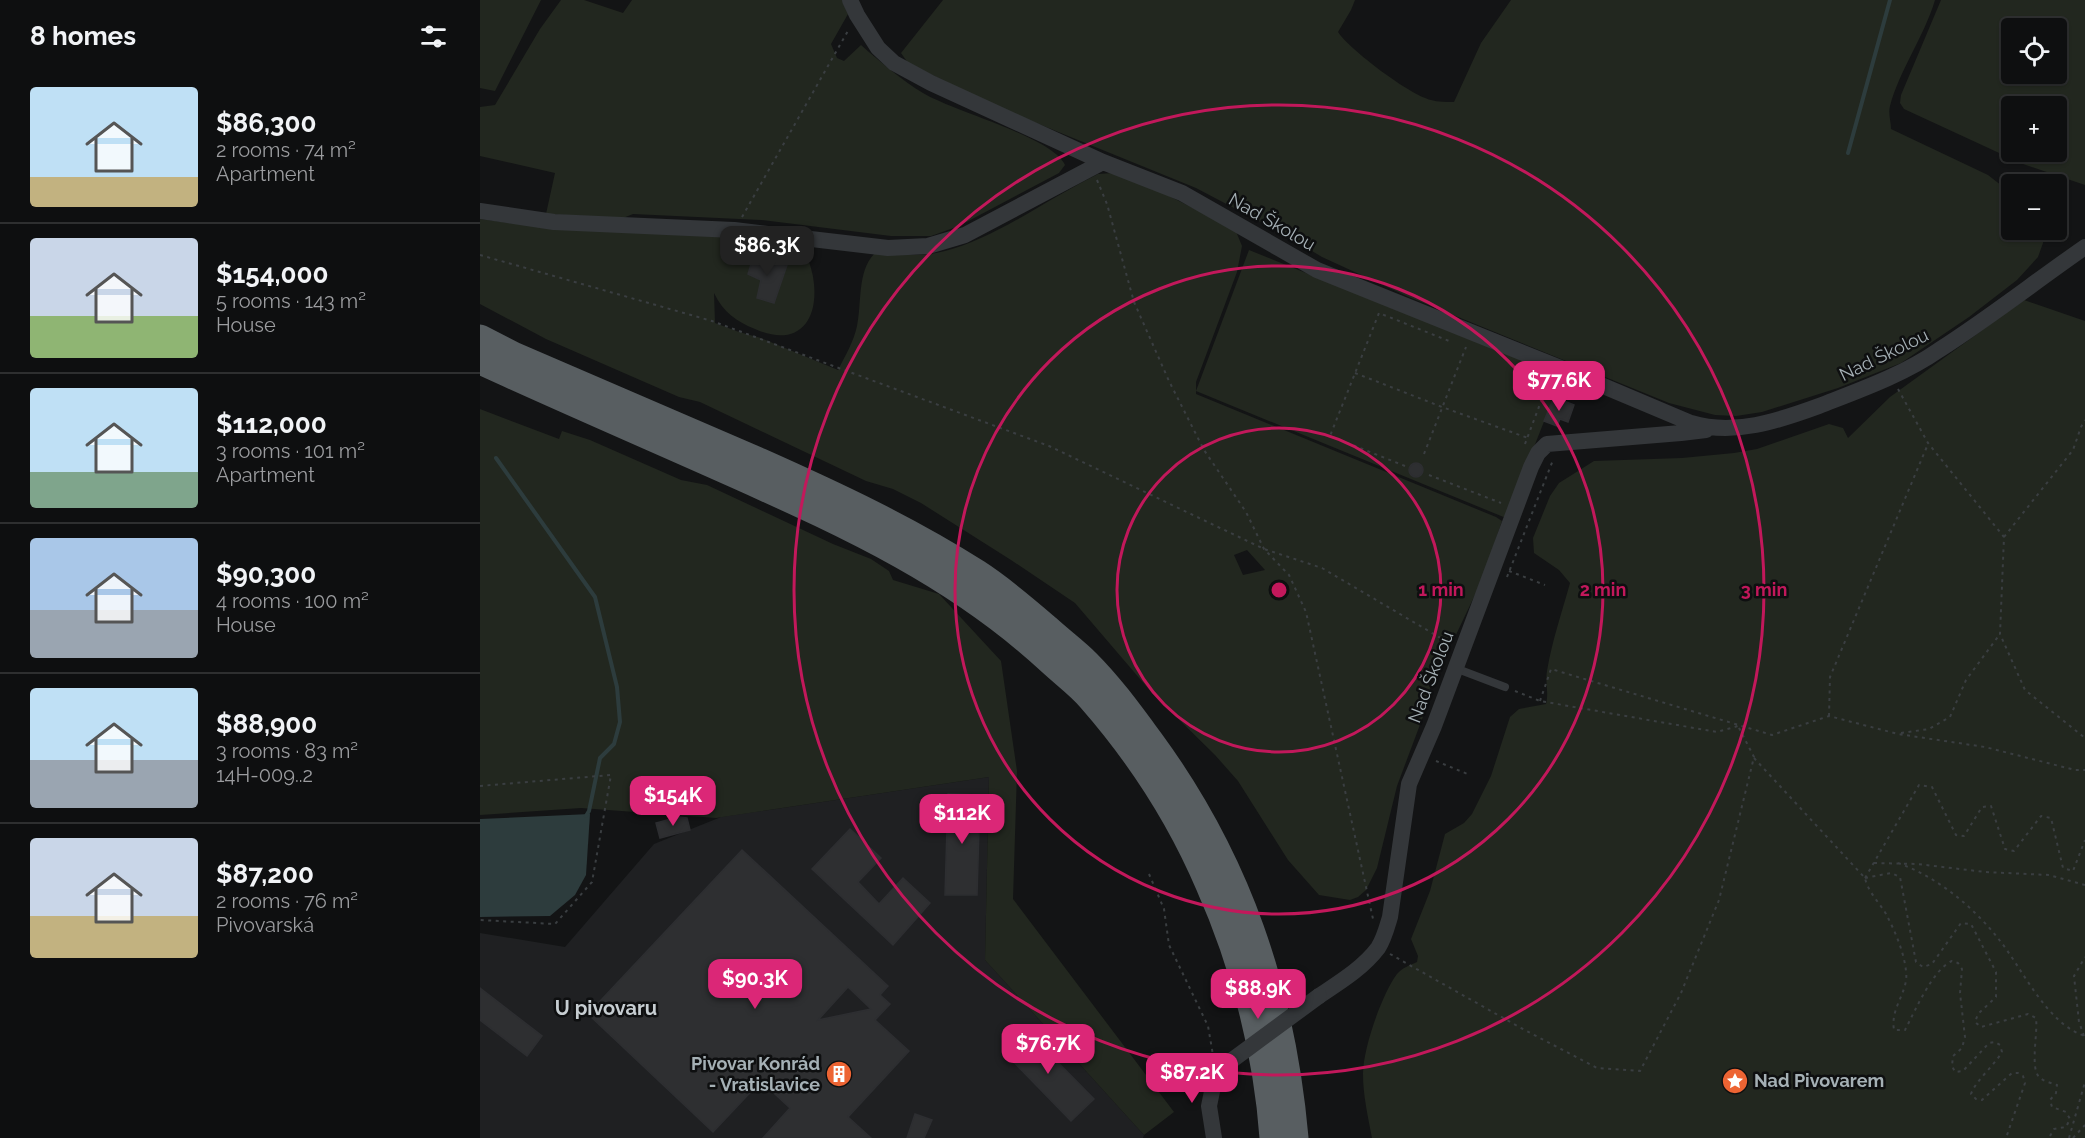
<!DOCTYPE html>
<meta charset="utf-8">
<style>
body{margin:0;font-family:Raleway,sans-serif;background:#171819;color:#f1f3f6;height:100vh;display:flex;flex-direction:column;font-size:22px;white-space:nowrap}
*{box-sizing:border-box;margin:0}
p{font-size:20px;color:#9b9c9f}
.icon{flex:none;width:33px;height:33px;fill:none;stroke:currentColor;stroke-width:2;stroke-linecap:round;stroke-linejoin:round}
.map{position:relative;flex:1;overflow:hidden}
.details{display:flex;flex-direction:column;background:#0e0f10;width:480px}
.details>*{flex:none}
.fabs{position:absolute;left:1521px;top:18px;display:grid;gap:12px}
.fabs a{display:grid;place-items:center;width:66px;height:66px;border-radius:6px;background:#0e0f10;box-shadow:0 2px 4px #0004,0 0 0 2px #2e2f30;font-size:30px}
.price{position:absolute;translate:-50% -51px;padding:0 14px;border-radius:12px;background:#db2777;color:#fff;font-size:20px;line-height:39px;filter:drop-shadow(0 2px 3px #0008)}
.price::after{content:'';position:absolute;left:50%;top:36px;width:18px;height:14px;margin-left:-9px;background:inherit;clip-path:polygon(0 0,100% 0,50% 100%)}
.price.selected{background:#222;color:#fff}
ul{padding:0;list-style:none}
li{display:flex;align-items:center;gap:18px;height:150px;padding:0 30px}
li+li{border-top:2px solid #2e2f30}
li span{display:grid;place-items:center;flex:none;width:168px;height:120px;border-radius:6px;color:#555}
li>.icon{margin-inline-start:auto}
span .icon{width:72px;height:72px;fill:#fffc;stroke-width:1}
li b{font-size:26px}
h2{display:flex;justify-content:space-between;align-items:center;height:72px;padding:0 30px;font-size:26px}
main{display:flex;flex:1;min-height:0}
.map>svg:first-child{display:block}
.built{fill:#1f2022}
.green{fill:#22271f;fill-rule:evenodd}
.water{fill:#2d3c3d}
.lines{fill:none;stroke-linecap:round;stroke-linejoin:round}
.stream{stroke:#2d3c3d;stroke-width:4}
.building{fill:#2e2f31;stroke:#2d2e31;stroke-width:1.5;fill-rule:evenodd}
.path{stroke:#3a3e41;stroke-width:2;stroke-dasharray:3 4.5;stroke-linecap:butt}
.service{stroke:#34373a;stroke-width:8}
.minor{stroke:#34373a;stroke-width:16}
.trunk{stroke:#585e61;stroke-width:27}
.minor-bridge{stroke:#34373a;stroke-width:16}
.ring{fill:none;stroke:#c2185b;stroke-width:3}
.labels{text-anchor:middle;stroke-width:5;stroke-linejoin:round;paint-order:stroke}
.street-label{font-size:18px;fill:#a5b0b5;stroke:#0e0f10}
.poi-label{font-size:18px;font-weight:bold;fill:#a5b0b5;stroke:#0e0f10;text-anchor:end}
.neighbourhood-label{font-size:20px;font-weight:bold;fill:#c6cdd1;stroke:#0e0f10}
.centre{fill:#c2185b;stroke:#0e0f10;stroke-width:3}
.ring-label{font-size:18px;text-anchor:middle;font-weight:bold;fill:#c2185b;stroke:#0e0f10;stroke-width:5;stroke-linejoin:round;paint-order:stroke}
</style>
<main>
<section class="details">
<h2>8 homes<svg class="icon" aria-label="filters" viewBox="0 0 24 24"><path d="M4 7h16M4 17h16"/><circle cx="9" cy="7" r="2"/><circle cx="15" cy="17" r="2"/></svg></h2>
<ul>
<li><span style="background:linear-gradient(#bfe0f5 75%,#c2b280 0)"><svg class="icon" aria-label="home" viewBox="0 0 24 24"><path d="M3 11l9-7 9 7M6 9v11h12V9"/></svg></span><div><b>$86,300</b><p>2 rooms · 74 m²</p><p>Apartment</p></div></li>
<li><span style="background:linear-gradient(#c9d6e8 65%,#8fb573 0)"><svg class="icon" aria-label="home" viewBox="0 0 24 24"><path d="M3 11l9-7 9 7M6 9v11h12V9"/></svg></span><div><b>$154,000</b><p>5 rooms · 143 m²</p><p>House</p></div></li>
<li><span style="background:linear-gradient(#bfe0f5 70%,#7fa58c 0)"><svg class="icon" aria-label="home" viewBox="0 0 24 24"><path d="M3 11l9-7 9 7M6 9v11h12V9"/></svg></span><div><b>$112,000</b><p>3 rooms · 101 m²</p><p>Apartment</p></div></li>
<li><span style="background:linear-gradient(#a9c7e8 60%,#9aa5b1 0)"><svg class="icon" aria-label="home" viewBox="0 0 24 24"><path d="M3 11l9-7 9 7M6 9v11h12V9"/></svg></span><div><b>$90,300</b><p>4 rooms · 100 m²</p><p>House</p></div></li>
<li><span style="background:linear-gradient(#bfe0f5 60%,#9aa5b1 0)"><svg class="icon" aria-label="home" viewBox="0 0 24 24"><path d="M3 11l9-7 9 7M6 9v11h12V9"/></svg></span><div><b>$88,900</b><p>3 rooms · 83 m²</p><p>14H-009..2</p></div></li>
<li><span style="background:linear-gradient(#c9d6e8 65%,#c2b280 0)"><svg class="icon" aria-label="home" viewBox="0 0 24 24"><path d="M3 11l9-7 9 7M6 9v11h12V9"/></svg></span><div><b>$87,200</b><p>2 rooms · 76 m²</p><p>Pivovarská</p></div></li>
</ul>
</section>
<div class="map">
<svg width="1605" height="1138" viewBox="0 0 1605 1138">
<rect width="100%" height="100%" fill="#131415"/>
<path class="built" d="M509,777L505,960L664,1135L663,1138H0V933L85,947L174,844L241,817Z"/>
<path class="green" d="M0,0H61L15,91L0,88Z
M81,0H104L143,13L152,0H362L368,14L351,44L357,58L364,61L381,45C399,61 423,81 443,93C472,111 573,137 585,165L579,173L479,226L451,236H411L281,220L153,214L143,218L66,214L75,173L0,156V107L15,105L60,29Z
M463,0H875L871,10L858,32C870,50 930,95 951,100C958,102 966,102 974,102L1001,43L1031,0H1455C1444,37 1420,69 1410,106C1408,113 1411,122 1411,129L1508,175L1531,193L1532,230H1565L1563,243L1558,257L1537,280L1489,317L1421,363L1358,388L1282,412L1256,416L1235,415L1189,403L929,297L842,257L807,236L716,188L517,107L428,63L421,53Z
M1461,0H1605V185L1543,164L1424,109L1420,103L1421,95ZM1532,28H1576V74H1532ZM1532,106H1576V152H1532Z
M633,173L679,191L755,229L762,246L757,272L716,382V394L1016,517L1022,521L1002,580L973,641L965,639L954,670L944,714L917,786L897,868L886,890L878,897L870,900L839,895L808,860L758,781L735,755L672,693L595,603L531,560L441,503L413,489L386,481L220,402L199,397L66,339L0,304V219L68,228L242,236L324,248C328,259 333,271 334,284C338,325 314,347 275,329C257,322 243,312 234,293L235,323L259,332L281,338L358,370C365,356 374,341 377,326C382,302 377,271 395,253C418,255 442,257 465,251C514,239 571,197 618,174ZM767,550L785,570L763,575L754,555Z
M769,250L1082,376L1026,518L716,391Z
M1544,300L1605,321V1138H892C888,1117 883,1095 883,1074C883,1048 902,994 917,974C922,968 930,965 937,962L938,956L931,939L950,891L965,834L984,823L992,814L1011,776L1030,717L1039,709L1066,704C1069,693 1065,682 1067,671C1072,641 1082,612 1090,583L1079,570L1054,553L1053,538L1070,496L1079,483L1114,461L1202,458L1254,453L1277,449L1349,424L1363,428L1368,438L1410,397Z
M0,409L79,439L82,431L110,440L201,480L227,485L353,544L391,559L409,571L413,580L459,594L521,661L537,771L533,899L694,1112L664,1135L505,960L509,777L236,818L101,808L0,815Z"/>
<path class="water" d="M110,814L106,875L95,895L70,916L0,917V819Z"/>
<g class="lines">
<path class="stream" d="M1368,153L1410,0
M16,458L115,597L137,687L140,722L134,744L120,758L109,811L106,816"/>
</g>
<path class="building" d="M274,254L307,265L294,303L277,298L281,280L268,274Z
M1074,397L1094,405L1088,422L1080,419L1077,426L1064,421Z
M929 470a7 7 0 1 1 14 0a7 7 0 1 1-14 0Z
M468,794L500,795L497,895H465Z
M198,817L207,818L210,830L180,838L176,823Z
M370,829L401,858L378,882L399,904L423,878L450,903L413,945L332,869Z
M262,850L408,986L400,995L410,1004L395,1020L429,1051L368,1117L391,1138H283L310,1108L281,1081L233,1132L108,1014ZM368,987L391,1009L338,1020Z
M0,988L62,1036L47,1056L0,1020Z
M545,1029L614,1099L591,1121L523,1051Z
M435,1114L452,1120L444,1138H427Z"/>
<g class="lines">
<path class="path" d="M617,180L627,204L654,302L689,381L724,450L766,512L784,549L809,575L826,612L893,919
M262,217L369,29
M0,255L232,321L569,446L784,549L842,568L969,643
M875,373L962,407L1048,438
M1418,389L1448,443L1524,537L1520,634L1545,690L1605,738
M1045,444L1069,380
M944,454L986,347
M925,466L850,436L899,313L969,341
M949,475L1021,503
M1524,537L1593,450L1601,427L1605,420
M1029,571L1065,585
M1027,577L1073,460
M1035,691L1060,701L1237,732L1258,726
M1060,701L1071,669L1292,735L1349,716L1418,734L1505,747L1595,770H1605
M1349,716L1350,677L1448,444
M1421,733L1449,729L1470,717L1486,680L1520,634
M1274,758L1385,878C1388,892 1399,902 1406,914C1415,931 1424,952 1426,971C1429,992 1410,1007 1414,1030H1425C1435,1011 1453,969 1472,961L1478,963L1482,969L1480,993L1485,1037L1482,1048L1473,1056L1472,1066L1475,1072L1483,1071L1509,1043L1515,1042L1520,1045L1522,1052C1514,1066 1496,1080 1491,1094L1496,1099L1502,1100L1532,1073H1538L1543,1076L1545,1083L1526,1138
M956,761L990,775
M0,786L131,775L112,882L75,924L0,920
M1394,863L1437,864L1505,872L1569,875L1605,885
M1418,863C1457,877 1491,905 1517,937C1542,967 1566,1024 1605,1036
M669,874L684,909L689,945L728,1026L733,1055
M1385,878L1411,873L1420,877L1436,962L1443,967L1452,964L1481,923L1491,924L1516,972V997L1498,1014L1495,1022L1501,1027L1548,1014L1556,1018C1558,1033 1550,1067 1559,1077C1563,1081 1571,1083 1577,1085L1576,1093L1570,1100L1572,1107L1586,1112L1590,1119L1586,1127L1574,1129L1570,1136L1571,1138
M1385,878L1439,785L1452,787L1476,835L1484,836L1502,807L1511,806L1525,849L1534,851L1561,816L1571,818L1583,868L1593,871L1605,840
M910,954L1041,1028L1117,1068L1160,1071L1201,993L1239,900L1274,757L1258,726
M1604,1036L1599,1022L1594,976L1605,957
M1589,1138L1605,1082
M1593,1138L1605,1125"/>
<path class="service" d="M975,668L1025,687"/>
<path class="minor" d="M370,0L377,15L398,48L414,63L451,83L623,162L702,193L837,270L1083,369L1211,423C1254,436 1298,421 1339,406C1380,390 1423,375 1459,350C1509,318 1556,281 1605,247
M0,211L74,222L254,230L408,248L448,246L485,235L623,162
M839,996C860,982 883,968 898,948C904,939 907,927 910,917L929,784L954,726L1051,467L1058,453L1067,444L1201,433L1226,430
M734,1138L729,1106L736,1072"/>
<path class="trunk" d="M0,338L35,356C117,391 199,426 281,462C355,495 428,529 497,573C522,589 545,609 567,628C580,640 595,651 607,663C631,687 651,715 671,742C758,861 802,991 815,1138
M0,361C85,400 171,437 256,475C370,526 479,576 572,663C585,675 600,686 611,699C660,755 700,817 729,885C764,964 787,1052 793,1138"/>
<path class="minor-bridge" d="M736,1072L839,996"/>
</g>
<g class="ring">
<circle cx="799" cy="590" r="162"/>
<circle cx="799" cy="590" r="324"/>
<circle cx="799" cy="590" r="485"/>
</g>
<defs>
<g id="building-disc" transform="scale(1.35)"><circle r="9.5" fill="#ed6433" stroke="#0e0f10"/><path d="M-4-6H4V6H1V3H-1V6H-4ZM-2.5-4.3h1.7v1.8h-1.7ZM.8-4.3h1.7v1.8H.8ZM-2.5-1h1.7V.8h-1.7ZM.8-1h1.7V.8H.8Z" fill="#fff"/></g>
<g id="sight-disc" transform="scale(1.35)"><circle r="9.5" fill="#ed6433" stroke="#0e0f10"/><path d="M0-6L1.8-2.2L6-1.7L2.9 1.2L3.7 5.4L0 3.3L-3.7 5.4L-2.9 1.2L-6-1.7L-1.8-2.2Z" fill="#fff"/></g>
</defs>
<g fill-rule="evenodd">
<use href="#building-disc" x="359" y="1074"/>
<use href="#sight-disc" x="1255" y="1081"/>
</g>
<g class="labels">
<g class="street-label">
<text transform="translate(792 222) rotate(30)" y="6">Nad Školou</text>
<text transform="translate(1404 355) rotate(-26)" y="6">Nad Školou</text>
<text transform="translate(951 677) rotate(-69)" y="6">Nad Školou</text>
</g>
<g class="poi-label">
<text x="340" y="1070">Pivovar Konrád<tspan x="340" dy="21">- Vratislavice</tspan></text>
<text x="1274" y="1087" text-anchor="start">Nad Pivovarem</text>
</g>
<g class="neighbourhood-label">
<text x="126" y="1015">U pivovaru</text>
</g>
</g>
<circle cx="799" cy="590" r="9" class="centre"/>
<g class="ring-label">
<text x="961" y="596">1 min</text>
<text x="1123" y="596">2 min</text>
<text x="1284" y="596">3 min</text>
</g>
</svg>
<div class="fabs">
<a><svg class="icon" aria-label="locate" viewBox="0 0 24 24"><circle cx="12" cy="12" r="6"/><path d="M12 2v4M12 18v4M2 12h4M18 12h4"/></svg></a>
<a>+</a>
<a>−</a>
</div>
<b class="price selected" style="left:287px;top:277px">$86.3K</b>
<b class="price" style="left:1079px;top:412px">$77.6K</b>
<b class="price" style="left:193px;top:827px">$154K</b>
<b class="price" style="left:482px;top:845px">$112K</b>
<b class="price" style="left:275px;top:1010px">$90.3K</b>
<b class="price" style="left:778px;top:1020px">$88.9K</b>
<b class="price" style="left:568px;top:1075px">$76.7K</b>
<b class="price" style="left:712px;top:1104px">$87.2K</b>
</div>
</main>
